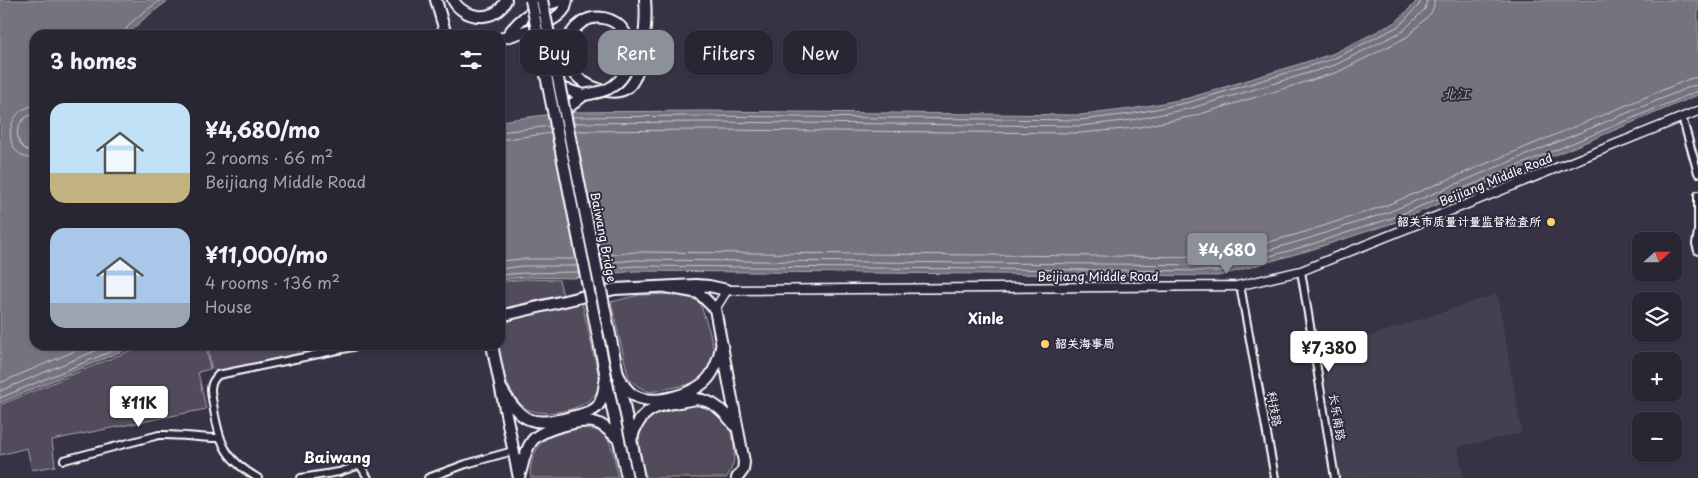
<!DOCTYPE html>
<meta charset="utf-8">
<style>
body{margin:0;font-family:"Playpen Sans","LXGW WenKai TC",sans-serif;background:#312e3c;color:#f1f3f6;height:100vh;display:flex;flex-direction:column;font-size:19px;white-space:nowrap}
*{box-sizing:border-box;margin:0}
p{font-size:16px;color:#a5a5ac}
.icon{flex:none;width:28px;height:28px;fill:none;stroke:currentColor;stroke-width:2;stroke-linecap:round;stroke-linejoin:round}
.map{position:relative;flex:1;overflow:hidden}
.side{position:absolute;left:30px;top:30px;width:475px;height:320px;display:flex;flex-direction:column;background:#292634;border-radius:15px;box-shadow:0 1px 4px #0004,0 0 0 1px #45434f}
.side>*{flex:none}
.guide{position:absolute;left:520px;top:30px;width:475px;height:45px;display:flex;gap:10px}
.needle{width:32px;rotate:69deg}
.fabs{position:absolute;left:1632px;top:232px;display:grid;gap:10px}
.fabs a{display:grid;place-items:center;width:50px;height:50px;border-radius:10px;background:#292634;box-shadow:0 1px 4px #0004,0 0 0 1px #45434f;font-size:25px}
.price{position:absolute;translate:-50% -42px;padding:0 11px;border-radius:5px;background:#fff;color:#222;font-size:16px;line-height:32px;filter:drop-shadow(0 1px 2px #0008)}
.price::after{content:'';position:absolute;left:50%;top:30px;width:15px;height:11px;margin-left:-8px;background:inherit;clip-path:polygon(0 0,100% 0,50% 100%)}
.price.selected{background:#8c9099;color:#fff}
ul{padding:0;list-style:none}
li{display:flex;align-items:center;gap:15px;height:125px;padding:0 20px}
li span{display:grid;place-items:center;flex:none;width:140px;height:100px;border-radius:15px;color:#555}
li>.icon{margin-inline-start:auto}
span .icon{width:60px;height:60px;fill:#fffc;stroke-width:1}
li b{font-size:21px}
h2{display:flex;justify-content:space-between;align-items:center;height:60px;padding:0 20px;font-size:21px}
.tag{padding:0 18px;border-radius:15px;background:#292634;box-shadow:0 1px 4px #0004,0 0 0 1px #45434f;font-size:18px;line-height:45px}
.tag.selected{background:#8c9099;color:#fff}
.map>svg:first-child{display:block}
.built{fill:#444051}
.green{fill:#514c5c;stroke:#a8a6ae}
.water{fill:#76737f;stroke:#adabb2}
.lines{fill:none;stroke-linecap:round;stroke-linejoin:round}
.shore{stroke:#c8c7cc;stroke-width:1}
.minor-casing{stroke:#fff;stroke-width:10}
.tertiary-casing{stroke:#fff;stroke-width:11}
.primary-casing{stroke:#fff;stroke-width:14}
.minor{stroke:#2f2a3d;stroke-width:6}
.tertiary{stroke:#2f2a3d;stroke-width:8}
.primary{stroke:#2f2a3d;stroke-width:10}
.primary-bridge-casing{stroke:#fff;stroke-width:14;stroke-linecap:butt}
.primary-bridge{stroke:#2f2a3d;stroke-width:10}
.poi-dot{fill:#ffd166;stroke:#2f2a3d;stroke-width:2}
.labels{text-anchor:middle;stroke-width:4;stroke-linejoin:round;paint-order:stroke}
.street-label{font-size:12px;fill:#fff;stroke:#2f2a3d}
.poi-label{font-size:12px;font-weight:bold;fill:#fff;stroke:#2f2a3d;text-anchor:end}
.water-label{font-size:14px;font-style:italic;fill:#b4b2b9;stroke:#2f2a3d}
.quarter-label{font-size:15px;font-weight:bold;fill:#fff;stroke:#2f2a3d}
</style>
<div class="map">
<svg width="1698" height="478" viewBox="0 0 1698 478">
<rect width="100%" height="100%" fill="#373345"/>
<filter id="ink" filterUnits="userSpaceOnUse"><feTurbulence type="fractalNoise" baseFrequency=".02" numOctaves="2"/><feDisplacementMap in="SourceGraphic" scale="10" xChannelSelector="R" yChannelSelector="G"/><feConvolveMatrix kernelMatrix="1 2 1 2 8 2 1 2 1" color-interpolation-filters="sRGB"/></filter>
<g filter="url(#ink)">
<path class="built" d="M1497,294L1522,433L1458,447L1463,478H1340L1323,352Z"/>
<path class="green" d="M524,279L559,280L563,296L500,309V282Z
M685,294L700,303L710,333L714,352L706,374L696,382L686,385L650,392L639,387L629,379L611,302L639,295Z
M582,303L599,377C599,381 600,385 598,389C590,410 546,418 527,409C507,399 489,341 505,325C515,314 566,306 582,303Z
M149,345H206L210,369L198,372L206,409L52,440L55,466L32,470L27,448L0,455V405L124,353Z
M208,345H337L218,371L211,368Z
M699,403C707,407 716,411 722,418C736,433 739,462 726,478H645C641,462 634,434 646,420C655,410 686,406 699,403Z
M577,428C614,427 612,449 618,478H531C529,472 531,464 533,458C540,436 556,433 577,428Z"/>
<path class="water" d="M0,0H169L145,18L127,35H35V122L28,137L35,142V345H143L122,351L0,403Z
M1418,0H1698V95L1393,223L1310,250L1219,276L635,271L573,278L524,277L500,280V121L567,112L705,111L1081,115L1131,109L1189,98L1332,54L1396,22Z"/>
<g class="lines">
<path class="shore" d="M124,35C125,23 151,7 161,0
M35,106C4,107 0,158 35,159
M35,114C14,115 9,150 35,152
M572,117L705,116L1080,120L1131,114L1190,102L1333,59L1399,26L1419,5L1421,0
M573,123L705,122L1080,126L1132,120L1192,108L1335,65L1403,31L1425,9L1427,0
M575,131L705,130L1080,133L1134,128L1194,116L1338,72L1407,37L1431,13L1434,6V0
M500,132L550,126
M500,140L551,133
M600,256L635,252L1216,257L1305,232L1387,205L1689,79L1698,77
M500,261L523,259H576
M602,263L635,260L1217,265L1307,239L1389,212L1692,86L1698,85
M500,269L523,266H578
M603,269L635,266L1218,271L1309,245L1392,218L1698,91
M500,275L523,273L579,272
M0,383L89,345
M0,391L109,345
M0,398L126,345"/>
<g class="minor-casing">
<path id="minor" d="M1682,117L1698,173
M1698,195V232L1696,244L1698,251
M1301,271L1335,478
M1240,285L1275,478
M64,460L159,435C179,434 199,438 219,438
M258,478C224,459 219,442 213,404C211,392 208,385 218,375L362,345
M301,478L339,472L360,465L368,478
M428,478L466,464L513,451"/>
</g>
<g class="tertiary-casing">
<path id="tertiary" d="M715,309L727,290L1237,286L1301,271L1698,111"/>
</g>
<g class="primary-casing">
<path id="primary" d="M436,0L446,35
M453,0C464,20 496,23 506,0
M506,37C523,14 535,8 562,0
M500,39C518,33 555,25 565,8C565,7 567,1 567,0
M566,47C567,56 569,66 574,73C585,87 615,99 629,86C643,73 647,19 645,0
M561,88L584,95
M565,110L584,95
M666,287L699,293L715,309L744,462L743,470L737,478
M500,316L615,289L696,285L709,286L727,290
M492,345L519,478
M618,374C622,382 626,391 635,396C654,406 697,394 710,376C716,368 719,357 721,347
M619,381L639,478
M607,383L627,478
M501,388C521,423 533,427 571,417C579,415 591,413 597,407C604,399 604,387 606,377
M631,440C642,402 662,406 696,399C714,400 725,413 736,427
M520,474C523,463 525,450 532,441C541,429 583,418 597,423C606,426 612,434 619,440"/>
</g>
<use href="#minor" class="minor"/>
<use href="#tertiary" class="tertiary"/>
<use href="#primary" class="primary"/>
<g class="primary-bridge-casing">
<path id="primary-bridge" d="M531,0L606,377
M542,0L618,374
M566,47C577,0 637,13 629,60C628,70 622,80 613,86C605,92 594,93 584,95"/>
</g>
<use href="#primary-bridge" class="primary-bridge"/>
</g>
</g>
<g class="poi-dot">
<circle cx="1551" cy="222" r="5"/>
<circle cx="1045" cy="344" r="5"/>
</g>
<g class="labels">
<g class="street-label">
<text transform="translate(1496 180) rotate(-22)" y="4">Beijiang Middle Road</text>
<text transform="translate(603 237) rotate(79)" y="4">Baiwang Bridge</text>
<text x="1098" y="281">Beijiang Middle Road</text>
<text transform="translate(1274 409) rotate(80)" y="4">科技路</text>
<text transform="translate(1337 417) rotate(81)" y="4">长乐南路</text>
</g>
<g class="poi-label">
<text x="1541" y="226">韶关市质量计量监督检查所</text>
<text x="1055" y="348" text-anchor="start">韶关海事局</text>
</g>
<g class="water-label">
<text x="1456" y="99">北江</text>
</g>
<g class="quarter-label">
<text x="986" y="324">Xinle</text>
<text x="337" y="463">Baiwang</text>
</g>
</g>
</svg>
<div class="fabs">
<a><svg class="needle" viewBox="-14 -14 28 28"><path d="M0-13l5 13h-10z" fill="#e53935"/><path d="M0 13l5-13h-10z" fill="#a5a5ac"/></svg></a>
<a><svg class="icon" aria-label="layers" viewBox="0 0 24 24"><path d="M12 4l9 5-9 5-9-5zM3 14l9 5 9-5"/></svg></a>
<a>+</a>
<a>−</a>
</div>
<b class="price selected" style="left:1227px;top:275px">¥4,680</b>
<b class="price" style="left:1329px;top:373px">¥7,380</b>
<b class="price" style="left:139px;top:428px">¥11K</b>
<div class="guide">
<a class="tag">Buy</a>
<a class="tag selected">Rent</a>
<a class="tag">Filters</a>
<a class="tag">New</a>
</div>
<section class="side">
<h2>3 homes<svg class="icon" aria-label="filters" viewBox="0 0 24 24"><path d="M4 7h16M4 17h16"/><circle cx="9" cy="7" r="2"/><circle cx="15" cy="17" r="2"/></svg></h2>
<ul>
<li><span style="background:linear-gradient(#bfe0f5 70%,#c2b280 0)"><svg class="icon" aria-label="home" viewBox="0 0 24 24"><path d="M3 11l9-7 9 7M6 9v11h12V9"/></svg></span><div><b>¥4,680/mo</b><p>2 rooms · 66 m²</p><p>Beijiang Middle Road</p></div></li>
<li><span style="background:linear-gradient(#a9c7e8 75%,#9aa5b1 0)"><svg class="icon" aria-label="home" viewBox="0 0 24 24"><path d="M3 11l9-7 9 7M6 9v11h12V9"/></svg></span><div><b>¥11,000/mo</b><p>4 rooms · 136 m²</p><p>House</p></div></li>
</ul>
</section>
</div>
